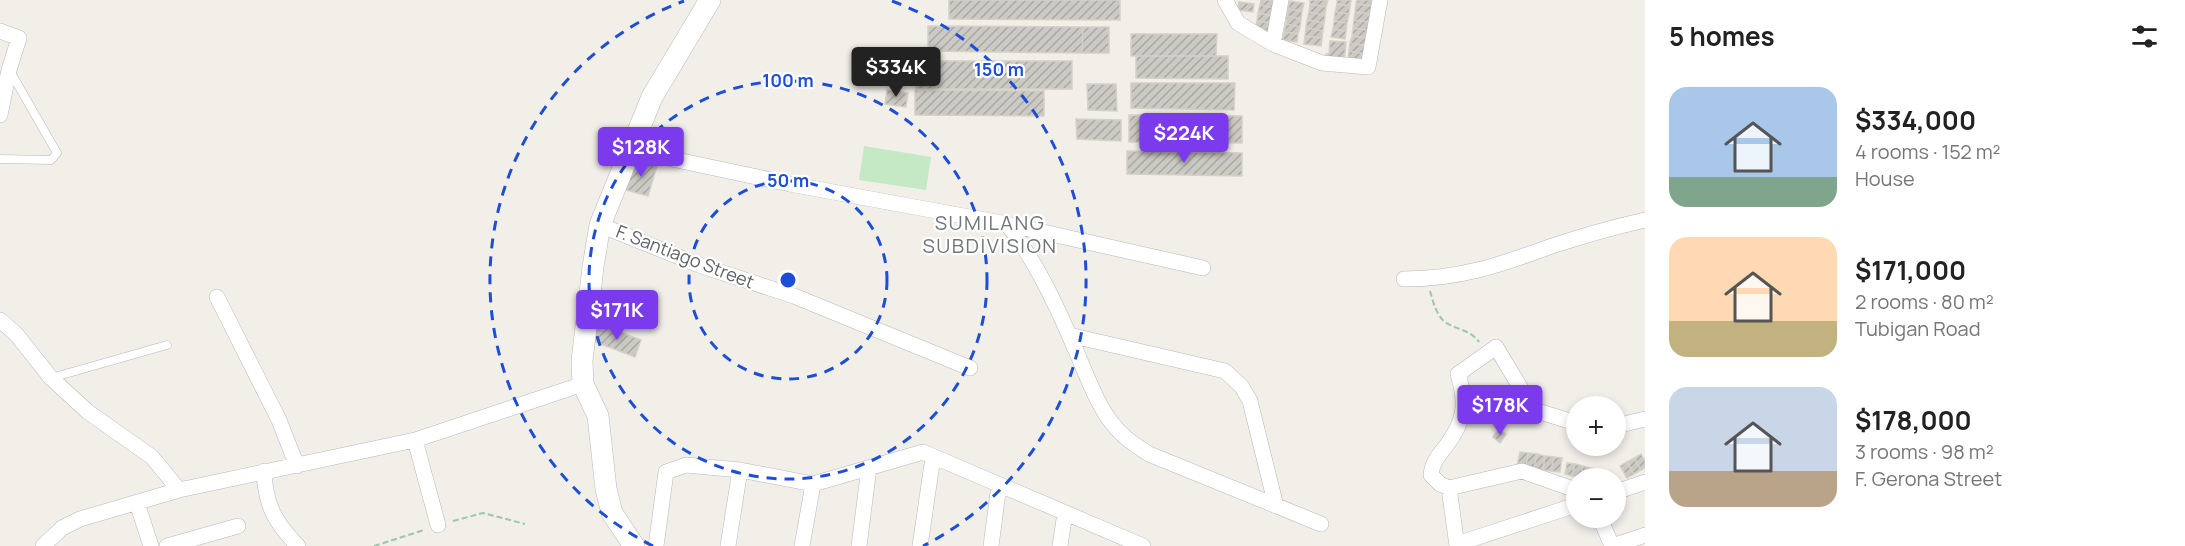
<!DOCTYPE html>
<meta charset="utf-8">
<style>
body{margin:0;font-family:Manrope,sans-serif;background:#f2f2f2;color:#222;height:100vh;display:flex;flex-direction:column;font-size:22px;white-space:nowrap}
*{box-sizing:border-box;margin:0}
p{font-size:20px;color:#767676}
.icon{flex:none;width:33px;height:33px;fill:none;stroke:currentColor;stroke-width:2;stroke-linecap:round;stroke-linejoin:round}
.map{position:relative;flex:1;overflow:hidden}
.details{display:flex;flex-direction:column;background:#fff;width:540px}
.details>*{flex:none}
.tools{position:absolute;left:1566px;top:396px;display:grid;gap:12px}
.tools a{display:grid;place-items:center;width:60px;height:60px;border-radius:50%;background:#fff;box-shadow:0 3px 9px #0003;font-size:30px}
.price{position:absolute;translate:-50% -51px;padding:0 14px;border-radius:6px;background:#7c3aed;color:#fff;font-size:20px;line-height:39px;filter:drop-shadow(0 2px 3px #0008)}
.price::after{content:'';position:absolute;left:50%;top:36px;width:18px;height:14px;margin-left:-9px;background:inherit;clip-path:polygon(0 0,100% 0,50% 100%)}
.price.on{background:#222;color:#fff}
ul{padding:0;list-style:none}
li{display:flex;align-items:center;gap:18px;height:150px;padding:0 24px}
li span{display:grid;place-items:center;flex:none;width:168px;height:120px;border-radius:18px;color:#555}
li>.icon{margin-inline-start:auto}
span .icon{width:72px;height:72px;fill:#fffc;stroke-width:1}
li b{font-size:26px}
h2{display:flex;justify-content:space-between;align-items:center;height:72px;padding:0 24px;font-size:26px}
main{display:flex;flex:1;min-height:0}
.map>svg:first-child{display:block}
.green{fill:#c5e8c5}
.building{fill:url(#building-hatch);stroke:#d6d1c6;stroke-width:1.5}
.lines{fill:none;stroke-linecap:round;stroke-linejoin:round}
.lane-casing{stroke:#b5b8bc;stroke-width:9}
.street-casing{stroke:#b5b8bc;stroke-width:16}
.secondary-casing{stroke:#b6babf;stroke-width:22}
.path{stroke:#9cc7a9;stroke-width:2;stroke-dasharray:6 3;stroke-linecap:butt}
.lane{stroke:#fff;stroke-width:8}
.street{stroke:#fff;stroke-width:15}
.secondary{stroke:#fff;stroke-width:21}
.ring{fill:none;stroke:#1d4ed8;stroke-width:3;stroke-dasharray:10 8}
.labels{text-anchor:middle;stroke-width:4.5;stroke-linejoin:round;paint-order:stroke}
.street-label{font-size:18px;fill:#5f6368;stroke:#fff}
.neighbourhood-label{font-size:20px;letter-spacing:1.5px;fill:#70757a;stroke:#fff}
.centre{fill:#1d4ed8;stroke:#fff;stroke-width:3}
.ring-label{font-size:18px;text-anchor:middle;font-weight:bold;fill:#1d4ed8;stroke:#fff;stroke-width:4.5;stroke-linejoin:round;paint-order:stroke}
</style>
<main>
<div class="map">
<svg width="1645" height="546" viewBox="0 0 1645 546">
<defs>
<pattern id="building-hatch" width="6" height="6" patternUnits="userSpaceOnUse" patternTransform="scale(1.5)"><rect width="6" height="6" fill="#cccac5"/><path d="M-1 1l2-2M0 6l6-6M5 7l2-2" fill="none" stroke="#a9a8a4"/></pattern>
</defs>
<rect width="100%" height="100%" fill="#f1efe8"/>
<path class="green" d="M864,146L931,157L926,190L859,180Z"/>
<path class="building" d="M949,0H1120V20L949,19Z
M1261,0H1276L1275,8L1260,5Z
M1310,0H1328L1326,7L1310,4Z
M1337,0H1351L1350,6L1337,4Z
M1357,0H1373L1372,6L1356,4Z
M1290,1L1304,3L1302,11L1288,9Z
M1239,2L1254,4L1253,12L1238,10Z
M1310,4L1326,7L1325,15L1309,12Z
M1337,4L1350,6L1349,14L1335,12Z
M1356,4L1372,6L1371,14L1355,12Z
M1260,5L1275,8L1273,16L1258,13Z
M1288,9L1302,11L1301,19L1287,16Z
M1309,12L1325,15L1324,23L1307,20Z
M1335,12L1349,14L1347,23L1334,21Z
M1355,12L1371,14L1369,22L1354,20Z
M1258,13L1273,16L1272,23L1257,21Z
M1287,16L1301,19L1300,27L1286,24Z
M1307,20L1324,23L1323,31L1306,28Z
M1354,20L1369,22L1368,30L1353,28Z
M1257,21L1272,23L1270,31L1256,29Z
M1334,21L1347,23L1346,31L1333,29Z
M1286,24L1300,27L1298,34L1284,32Z
M928,26L1083,27L1082,53L928,51Z
M1083,27H1109V53H1082Z
M1306,28L1323,31L1322,38L1305,36Z
M1353,28L1368,30L1367,38L1352,36Z
M1333,29L1346,31L1345,39L1331,37Z
M1284,32L1298,34L1297,42L1283,40Z
M1131,34H1217L1216,56H1131Z
M1305,36L1322,38L1321,46L1304,44Z
M1352,36L1367,38L1366,46L1350,43Z
M1330,41L1346,42L1344,64L1325,62L1326,54H1329Z
M1350,43L1366,46L1365,54L1349,51Z
M1349,51L1365,54L1363,62L1348,60Z
M1136,56H1228V79L1136,78Z
M916,61H1072V89H916Z
M1131,83H1235L1234,110L1131,108Z
M1087,84H1116L1117,111L1088,110Z
M887,90L908,93L906,107L885,104Z
M915,90L1044,91V116L915,115Z
M1129,115L1242,116V143L1129,142Z
M1076,119L1121,120V141L1077,139Z
M1127,151L1242,153V176L1127,174Z
M634,160L657,166L648,196L626,190Z
M599,324L641,340L635,357L593,341Z
M1499,429L1506,434L1500,443L1493,437Z
M1520,452L1528,453L1526,467L1517,466Z
M1528,453L1537,454L1534,468L1526,467Z
M1537,454L1545,456L1543,470L1534,468Z
M1641,454L1645,461V468L1641,470L1634,458Z
M1545,456L1554,457L1551,471L1543,470Z
M1554,457L1562,458L1560,472L1551,471Z
M1634,458L1641,470L1634,474L1627,462Z
M1627,462L1634,474L1627,478L1620,466Z
M1567,463L1575,464L1572,476L1565,474Z
M1575,464L1583,466L1580,478L1572,476Z
M1583,466L1590,468L1588,478H1580Z
M1590,468L1598,469L1596,478H1588Z
M1598,469L1605,471L1604,478H1596Z"/>
<g class="lines">
<g class="lane-casing">
<path id="lane" d="M0,159L51,160L57,153L10,71
M51,378L167,345"/>
</g>
<g class="street-casing">
<path id="street" d="M1225,0L1238,23L1273,44L1322,63L1368,67L1380,0
M0,31L19,38L9,70L0,115
M1273,44L1281,0
M630,150L790,184L1007,224L1203,268
M1007,224C1035,260 1055,302 1073,344C1085,370 1097,408 1117,429C1126,440 1138,447 1149,454L1321,524
M600,225L699,265L794,296L970,368
M1404,279C1460,279 1500,265 1552,246C1582,236 1614,227 1645,220
M217,297L279,420L297,466
M0,320L16,334L51,378L88,412L152,457L179,490
M1069,335L1225,371L1242,387L1250,401L1276,506
M1616,426L1645,419
M415,440L438,525
M264,471C265,504 275,523 298,546
M1449,488L1440,484L1431,475C1432,463 1438,456 1446,446C1465,421 1467,404 1458,374L1496,347L1534,410L1576,423
M1616,492L1645,482
M137,503L151,546
M1600,518L1612,546
M1457,544L1576,505
M43,546L62,528L80,519L179,490L415,440L583,384
M167,546L238,526
M656,546L666,472L686,465L740,470L813,484L923,452L1143,546
M728,546L740,470
M802,546L813,484
M859,546L869,468
M920,546L933,457
M991,546L999,485
M1060,546L1065,513
M1457,546L1449,488L1522,471L1576,490
M1612,546L1645,535"/>
</g>
<g class="secondary-casing">
<path id="secondary" d="M634,546L612,513L606,489L598,416L583,384L582,361L593,267L600,225L652,97L710,0"/>
</g>
<path class="path" d="M1430,291C1433,301 1436,315 1445,322C1457,330 1471,330 1479,342
M453,521L483,513L525,524
M374,546L424,530"/>
<use href="#lane" class="lane"/>
<use href="#street" class="street"/>
<use href="#secondary" class="secondary"/>
</g>
<g class="ring">
<circle cx="788" cy="280" r="99"/>
<circle cx="788" cy="280" r="199"/>
<path d="M653 546A298 298 0 0 1 684 1M892 1A298 298 0 0 1 923 546"/>
</g>
<g class="labels">
<g class="street-label">
<text transform="translate(685 257) rotate(21)" y="6">F. Santiago Street</text>
</g>
<g class="neighbourhood-label">
<text x="990" y="230">SUMILANG<tspan x="990" dy="23">SUBDIVISION</tspan></text>
</g>
</g>
<circle cx="788" cy="280" r="9" class="centre"/>
<g class="ring-label">
<text x="999" y="76">150 m</text>
<text x="788" y="87">100 m</text>
<text x="788" y="187">50 m</text>
</g>
</svg>
<div class="tools">
<a>+</a>
<a>−</a>
</div>
<b class="price on" style="left:896px;top:98px">$334K</b>
<b class="price" style="left:1184px;top:164px">$224K</b>
<b class="price" style="left:641px;top:178px">$128K</b>
<b class="price" style="left:617px;top:341px">$171K</b>
<b class="price" style="left:1500px;top:436px">$178K</b>
</div>
<section class="details">
<h2>5 homes<svg class="icon" aria-label="filters" viewBox="0 0 24 24"><path d="M4 7h16M4 17h16"/><circle cx="9" cy="7" r="2"/><circle cx="15" cy="17" r="2"/></svg></h2>
<ul>
<li><span style="background:linear-gradient(#a9c7e8 75%,#7fa58c 0)"><svg class="icon" aria-label="home" viewBox="0 0 24 24"><path d="M3 11l9-7 9 7M6 9v11h12V9"/></svg></span><div><b>$334,000</b><p>4 rooms · 152 m²</p><p>House</p></div></li>
<li><span style="background:linear-gradient(#ffd9b3 70%,#c2b280 0)"><svg class="icon" aria-label="home" viewBox="0 0 24 24"><path d="M3 11l9-7 9 7M6 9v11h12V9"/></svg></span><div><b>$171,000</b><p>2 rooms · 80 m²</p><p>Tubigan Road</p></div></li>
<li><span style="background:linear-gradient(#c9d6e8 70%,#b9a48a 0)"><svg class="icon" aria-label="home" viewBox="0 0 24 24"><path d="M3 11l9-7 9 7M6 9v11h12V9"/></svg></span><div><b>$178,000</b><p>3 rooms · 98 m²</p><p>F. Gerona Street</p></div></li>
</ul>
</section>
</main>
